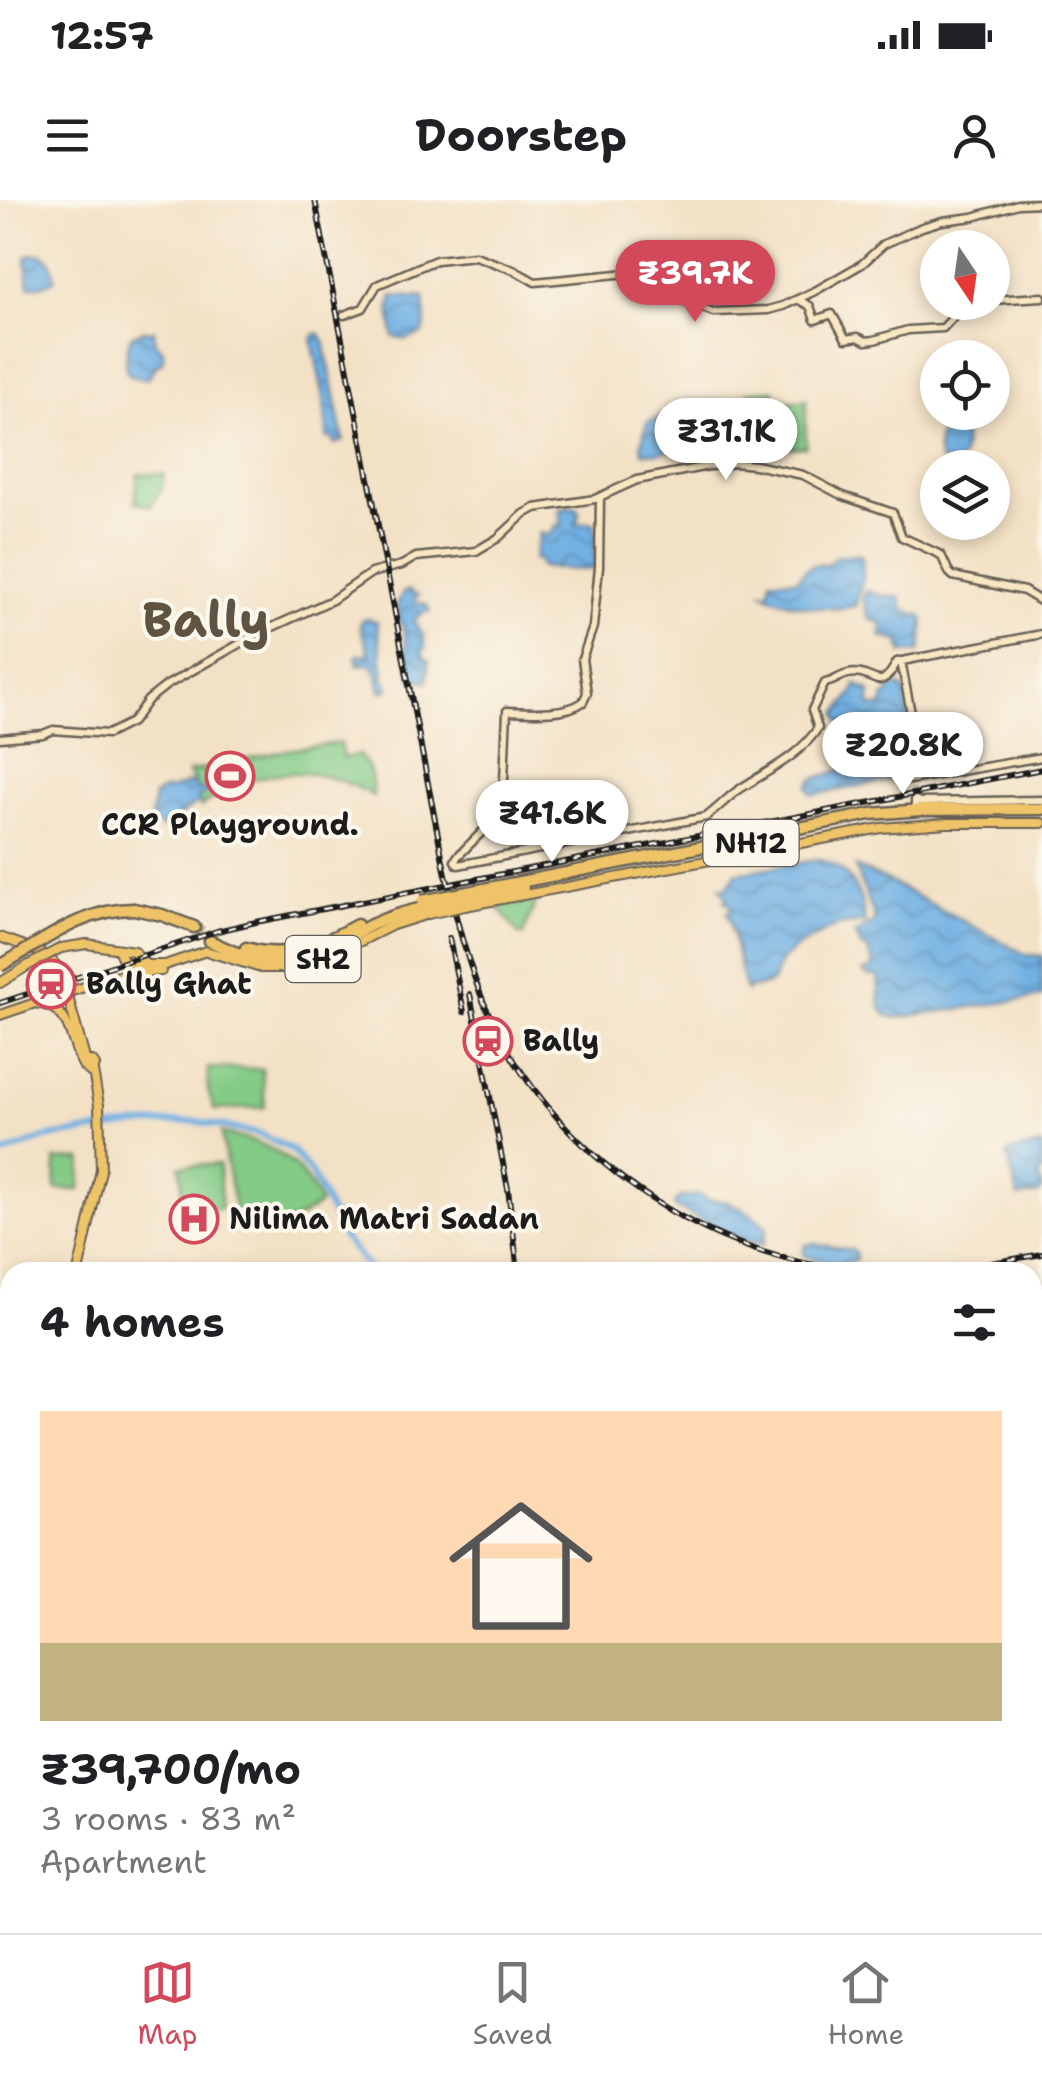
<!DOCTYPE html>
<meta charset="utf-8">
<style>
body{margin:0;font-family:"Shantell Sans",sans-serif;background:#f2f2f2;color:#202124;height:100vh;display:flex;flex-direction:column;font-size:38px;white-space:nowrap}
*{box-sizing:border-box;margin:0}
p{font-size:32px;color:#757577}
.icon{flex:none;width:55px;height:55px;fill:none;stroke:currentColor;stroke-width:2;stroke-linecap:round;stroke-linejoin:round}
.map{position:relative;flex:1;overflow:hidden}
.details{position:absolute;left:0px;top:1062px;width:1042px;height:672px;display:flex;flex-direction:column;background:#fff;border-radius:30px 30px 0 0;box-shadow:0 5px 15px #0003}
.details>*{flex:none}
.needle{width:65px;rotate:167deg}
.controls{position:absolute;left:920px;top:30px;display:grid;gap:20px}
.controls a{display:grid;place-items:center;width:90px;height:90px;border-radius:50%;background:#fff;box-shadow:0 5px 15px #0003;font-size:50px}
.price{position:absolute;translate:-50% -85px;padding:0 22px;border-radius:35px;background:#fff;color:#222;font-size:32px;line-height:65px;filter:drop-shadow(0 2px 5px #0008)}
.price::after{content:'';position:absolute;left:50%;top:60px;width:30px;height:22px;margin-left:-15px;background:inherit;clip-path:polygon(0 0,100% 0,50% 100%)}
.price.on{background:#d1495b;color:#fff}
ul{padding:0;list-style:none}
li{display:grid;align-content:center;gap:20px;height:530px;padding:0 40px}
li+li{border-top:2px solid #e0e0e0}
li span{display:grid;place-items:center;height:310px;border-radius:0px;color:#555}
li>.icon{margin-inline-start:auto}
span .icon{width:180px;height:180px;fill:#fffc;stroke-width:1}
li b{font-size:42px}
h2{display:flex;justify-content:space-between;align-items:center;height:120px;padding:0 40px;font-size:42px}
.status{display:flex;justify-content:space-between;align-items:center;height:70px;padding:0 50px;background:#fff;direction:ltr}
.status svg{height:28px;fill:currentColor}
header{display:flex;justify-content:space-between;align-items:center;height:130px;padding:0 40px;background:#fff;font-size:45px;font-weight:700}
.dock{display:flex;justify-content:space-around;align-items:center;height:140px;border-top:2px solid #e0e0e0;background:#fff;font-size:28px;color:#757577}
.dock a{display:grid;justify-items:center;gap:5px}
.dock .on{color:#d1495b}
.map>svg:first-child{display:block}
.green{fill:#84cb87;stroke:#507452;stroke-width:2.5}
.water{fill:url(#water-waves);stroke:#466680;stroke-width:2.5}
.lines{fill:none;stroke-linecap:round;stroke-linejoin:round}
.river{stroke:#70b0e3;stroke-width:6}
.secondary-tunnel{stroke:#c8baa3;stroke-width:6;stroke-dasharray:6 3;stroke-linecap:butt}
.highway-tunnel{stroke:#c8baa3;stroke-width:10;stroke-dasharray:10 5;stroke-linecap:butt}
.secondary-casing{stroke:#676157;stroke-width:11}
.primary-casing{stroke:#676157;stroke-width:12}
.highway-casing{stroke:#676157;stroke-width:15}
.secondary{stroke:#f9e7c3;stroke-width:6}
.primary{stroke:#efc469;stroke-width:8}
.highway{stroke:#efc469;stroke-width:10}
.rail-casing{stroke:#1c1c1c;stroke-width:6}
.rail{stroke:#fbf7ec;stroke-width:2.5;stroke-dasharray:8;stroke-linecap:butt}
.primary-bridge-casing{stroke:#676157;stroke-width:12;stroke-linecap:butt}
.highway-bridge-casing{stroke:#676157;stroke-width:15;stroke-linecap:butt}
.primary-bridge{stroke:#efc469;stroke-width:8}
.highway-bridge{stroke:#efc469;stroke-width:10}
.labels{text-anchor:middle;stroke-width:8;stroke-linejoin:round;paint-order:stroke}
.shield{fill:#fbf7ec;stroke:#5f5e5a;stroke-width:2.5}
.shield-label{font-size:28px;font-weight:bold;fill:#1c1c1c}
.poi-label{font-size:30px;font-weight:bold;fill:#1c1c1c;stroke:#fbf7ec;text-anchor:start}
.town-label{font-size:50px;font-weight:bold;fill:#605341;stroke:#fbf7ec}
</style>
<div class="status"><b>12:57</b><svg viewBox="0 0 49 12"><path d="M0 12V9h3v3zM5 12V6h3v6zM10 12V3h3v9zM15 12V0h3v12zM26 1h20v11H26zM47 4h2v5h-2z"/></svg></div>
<header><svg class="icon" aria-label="menu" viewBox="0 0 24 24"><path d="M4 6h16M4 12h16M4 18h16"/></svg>Doorstep<svg class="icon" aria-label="person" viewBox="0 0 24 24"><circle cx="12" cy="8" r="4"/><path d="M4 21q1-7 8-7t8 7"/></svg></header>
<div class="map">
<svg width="1042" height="1733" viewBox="0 0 1042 1733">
<defs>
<pattern id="water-waves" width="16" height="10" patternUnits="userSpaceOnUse" patternTransform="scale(2.5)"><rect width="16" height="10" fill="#70b0e3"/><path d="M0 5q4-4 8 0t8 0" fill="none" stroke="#5b8eb7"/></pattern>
</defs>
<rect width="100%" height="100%" fill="#fbf7ec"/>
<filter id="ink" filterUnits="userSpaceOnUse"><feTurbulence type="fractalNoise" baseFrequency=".01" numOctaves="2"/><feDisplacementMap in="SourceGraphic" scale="20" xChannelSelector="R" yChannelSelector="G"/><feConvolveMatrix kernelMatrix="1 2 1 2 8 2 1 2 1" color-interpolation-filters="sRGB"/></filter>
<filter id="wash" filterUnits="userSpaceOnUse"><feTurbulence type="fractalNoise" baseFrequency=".0048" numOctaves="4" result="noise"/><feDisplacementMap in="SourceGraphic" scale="40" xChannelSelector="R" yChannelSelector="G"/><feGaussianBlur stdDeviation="2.25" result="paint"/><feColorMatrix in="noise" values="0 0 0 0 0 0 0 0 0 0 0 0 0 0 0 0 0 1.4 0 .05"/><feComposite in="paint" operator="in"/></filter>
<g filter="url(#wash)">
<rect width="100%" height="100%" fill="#f3e1c5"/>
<path class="green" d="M774,190L776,203L806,200V247L774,248L775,208L750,209L748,192Z
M138,274H164L162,289L151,306L135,302Z
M340,543L343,558L359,555C372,568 372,579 373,596C313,561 256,567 201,607L189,572L287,550Z
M536,701L523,735H519L498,707Z
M208,868L262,869L265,907L214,910L208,890Z
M221,933C270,943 299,957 320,1004C285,1027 278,1035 236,1016Z
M82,959L80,990L56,989L55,960Z
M219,964L221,1008L184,1010L180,966Z"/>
<path class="water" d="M42,54L50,60L55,79L44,85L29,86L26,58L29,55Z
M393,96L424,98L426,122L423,133C413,138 404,142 394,137L390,109Z
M143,131H154L156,143L163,150V161L155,167L148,178C117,181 124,158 131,136Z
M319,133L324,141L344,241L334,244L333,238H327L324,198L312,140L314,135Z
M661,217L672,221L675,242L668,250L659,253L643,252L641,246L647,222Z
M952,224L958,226L964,232L963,253L959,262H941C935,251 937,236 944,226Z
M573,306L578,308L579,315L576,324L591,322L596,325L594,332L597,334L594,347L596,368C584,371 555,369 541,367L539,360L534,359L540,332L545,335L551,334L556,325L560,327L562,325L559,310L563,307Z
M856,354L862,356L863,376L856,405C835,413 783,405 763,392H769L771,379L797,380C806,367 811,363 827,365L835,357Z
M409,390L414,395H418L414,402L426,404L430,411L420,414L414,421L423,435L425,448L422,449L424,458L429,460L427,482L411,477L404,430L399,419L397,404L403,393Z
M867,390L879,395L900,397L903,408L913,414L921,415L924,421L921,449L918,452L902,453L904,448H900V441L881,437L883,424L869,419L863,397Z
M369,419L377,422L384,474L381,477L386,480L389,487L387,491H381L376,472L371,464L358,465L356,457L359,454L370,455L360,425L362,420Z
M856,484L870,491V506L883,507L884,497L889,493L891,487L901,486L905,493L911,536L875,553L840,521L837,514L853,493Z
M895,549H898L906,571V575L902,578L818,594H812L808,586L813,579L869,561Z
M193,580L198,591L202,588L207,593L199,597V603C185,607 176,622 162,629L158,624L153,623L151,618L154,596L165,589L167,591L184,585L186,583L190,585Z
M817,660C846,662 864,695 865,723L836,726L797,747L779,763L772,782L755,788L750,787L746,791C737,766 736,739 727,712L732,710L729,702H724L727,697L720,687L727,688L736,673Z
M855,667L886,680L1027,755L1042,756V797L895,818L884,814L880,805L878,776H868L863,772L874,767L867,748H862L855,734L873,723L875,718Z
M1042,945V972L1038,973L1042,990L1039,994L1018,997L1007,955L1010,952Z
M698,995L709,1000C730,999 754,1013 767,1028L763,1045L736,1038L675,1007L674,1003L680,997Z
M812,1043L852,1050L856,1054V1061C842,1067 817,1060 803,1055L805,1045H810Z
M0,1094L10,1203V1725H56L57,1733H0Z"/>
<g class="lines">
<path class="river" d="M0,955L48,937L133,925L195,921L260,934L292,950L311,973L343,1037L371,1072
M1032,1187L1042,1185"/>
</g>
</g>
<g filter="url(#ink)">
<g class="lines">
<path class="secondary-tunnel" d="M913,588L915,600"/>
<path class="highway-tunnel" d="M194,727L221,740"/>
<g class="secondary-casing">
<path id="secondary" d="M799,100L810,106L815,120L832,114L846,139L858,137L866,141L874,140L908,130L943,128L967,102
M992,100L1042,97
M344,115L363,108L377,85L436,60L475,56L514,70L535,82L628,73L649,79L679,98L713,112L768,110L783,106L815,91L862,64L884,44L922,27L942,21L973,17L1018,4L1042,3
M600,298L599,367L593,427L582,459L587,493L583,502C565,515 530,512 507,511L504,580L499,615L457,657L455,661L458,665L706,617C717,609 726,599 737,591C766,571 797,559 818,528L812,510L825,483C834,482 839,476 848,474C874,468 878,498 897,462L1042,434
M901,461L915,534L913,538L901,546L910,580L1042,557
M0,538L43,534L53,530L108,534L132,522L148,500L167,485L255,435L332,400L371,373L402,365L416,357L476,351L498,338L524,314L535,308L595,299L637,280L703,267L735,263L755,265L803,275L843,296L893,313L902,337L941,355L949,372L953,376L1024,391L1042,402
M915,606V600L920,602L1042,600
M1032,1637H1042
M940,1725V1733
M555,1733L556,1725"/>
</g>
<g class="primary-casing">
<path id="primary" d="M465,706L881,628L947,623H1042
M0,737C22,746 51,751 61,773
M87,744L134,751L145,764
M118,749L124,762L131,765H165L206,751L261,768H287L331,756L393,725L428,714
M125,774L161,771
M0,783L29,765
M65,786L86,862L92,861L95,865L90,872L84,867
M35,803C74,808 67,837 83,865
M0,815L38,802
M78,1072L101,970L99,905L93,871
M88,1725L90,1733"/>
</g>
<g class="highway-casing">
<path id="highway" d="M463,693L871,614L921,610L1042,609
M463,700L523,688
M134,709L162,715L194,727
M210,741C229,750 248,759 269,761C308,765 339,742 371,725C388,717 405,712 423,708
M246,748C289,761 320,745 357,725"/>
</g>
<use href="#secondary" class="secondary"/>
<use href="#primary" class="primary"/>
<use href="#highway" class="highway"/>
<g class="rail-casing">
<path id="rail" d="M315,0L443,661C455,715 468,770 492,821C563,966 721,1070 884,1072
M449,738L464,812
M470,794L508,989L518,1072
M0,803L217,731L256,722L1042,569
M914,1072L952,1070L1042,1054
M638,1725L639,1733"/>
</g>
<use href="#rail" class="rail"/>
<g class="primary-bridge-casing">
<path id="primary-bridge" d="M428,714L465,706
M29,765L61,748L87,744
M50,798L125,774"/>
</g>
<g class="highway-bridge-casing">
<path id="highway-bridge" d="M422,701L463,693
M423,708L463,700
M0,766C44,741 82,709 134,709"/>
</g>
<use href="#primary-bridge" class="primary-bridge"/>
<use href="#highway-bridge" class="highway-bridge"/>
</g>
</g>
<defs>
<g id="stadium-ring" transform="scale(2.5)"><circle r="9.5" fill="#fbf7ec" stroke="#d1495b" stroke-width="1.5"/><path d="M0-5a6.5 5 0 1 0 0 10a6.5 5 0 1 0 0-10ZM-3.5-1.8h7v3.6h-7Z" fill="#d1495b"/></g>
<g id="station-ring" transform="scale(2.5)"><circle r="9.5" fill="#fbf7ec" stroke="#d1495b" stroke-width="1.5"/><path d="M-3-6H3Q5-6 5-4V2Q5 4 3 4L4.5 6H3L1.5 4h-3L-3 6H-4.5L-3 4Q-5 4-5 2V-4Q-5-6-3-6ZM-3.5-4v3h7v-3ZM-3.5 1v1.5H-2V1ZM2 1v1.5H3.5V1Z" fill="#d1495b"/></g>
<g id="hospital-ring" transform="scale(2.5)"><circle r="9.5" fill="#fbf7ec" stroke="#d1495b" stroke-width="1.5"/><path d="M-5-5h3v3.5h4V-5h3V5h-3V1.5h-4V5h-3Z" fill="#d1495b"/></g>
</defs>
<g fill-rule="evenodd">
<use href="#stadium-ring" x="230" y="576"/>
<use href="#station-ring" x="51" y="784"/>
<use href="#station-ring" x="488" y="841"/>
<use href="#hospital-ring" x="194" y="1019"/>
</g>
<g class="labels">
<g class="shield">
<rect x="703.5" y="620" width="95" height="46" rx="8"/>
<rect x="285.5" y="736" width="75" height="46" rx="8"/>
</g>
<g class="shield-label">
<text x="751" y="653">NH12</text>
<text x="323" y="769">SH2</text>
</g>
<g class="poi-label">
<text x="230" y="635" text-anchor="middle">CCR Playground.</text>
<text x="86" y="794">Bally Ghat</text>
<text x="523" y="851">Bally</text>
<text x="229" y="1029">Nilima Matri Sadan</text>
</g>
<g class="town-label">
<text x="206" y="437">Bally</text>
</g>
</g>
</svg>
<div class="controls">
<a><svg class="needle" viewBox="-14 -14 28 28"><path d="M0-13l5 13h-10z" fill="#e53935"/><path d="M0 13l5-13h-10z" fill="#757577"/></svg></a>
<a><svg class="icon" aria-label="locate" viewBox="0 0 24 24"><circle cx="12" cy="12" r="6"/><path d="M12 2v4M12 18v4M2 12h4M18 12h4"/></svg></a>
<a><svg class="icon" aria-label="layers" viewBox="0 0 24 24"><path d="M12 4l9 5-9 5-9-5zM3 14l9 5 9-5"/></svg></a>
</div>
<b class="price on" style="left:695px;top:125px">₹39.7K</b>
<b class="price" style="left:726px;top:283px">₹31.1K</b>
<b class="price" style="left:903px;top:597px">₹20.8K</b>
<b class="price" style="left:552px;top:665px">₹41.6K</b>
<section class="details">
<h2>4 homes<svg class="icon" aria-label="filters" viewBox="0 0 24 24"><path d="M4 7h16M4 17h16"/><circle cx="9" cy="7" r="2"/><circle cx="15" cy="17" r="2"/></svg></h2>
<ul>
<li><span style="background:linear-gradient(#ffd9b3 75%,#c2b280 0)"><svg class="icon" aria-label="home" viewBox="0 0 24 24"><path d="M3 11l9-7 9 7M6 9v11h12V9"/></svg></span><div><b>₹39,700/mo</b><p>3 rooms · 83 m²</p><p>Apartment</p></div></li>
</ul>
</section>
</div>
<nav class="dock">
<a class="on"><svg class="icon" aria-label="map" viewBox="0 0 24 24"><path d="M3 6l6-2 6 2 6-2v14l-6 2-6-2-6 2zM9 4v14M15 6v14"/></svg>Map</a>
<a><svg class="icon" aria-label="saved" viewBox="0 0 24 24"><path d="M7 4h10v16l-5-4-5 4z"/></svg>Saved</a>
<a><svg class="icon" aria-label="home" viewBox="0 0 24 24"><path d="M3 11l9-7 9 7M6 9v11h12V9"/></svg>Home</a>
</nav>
